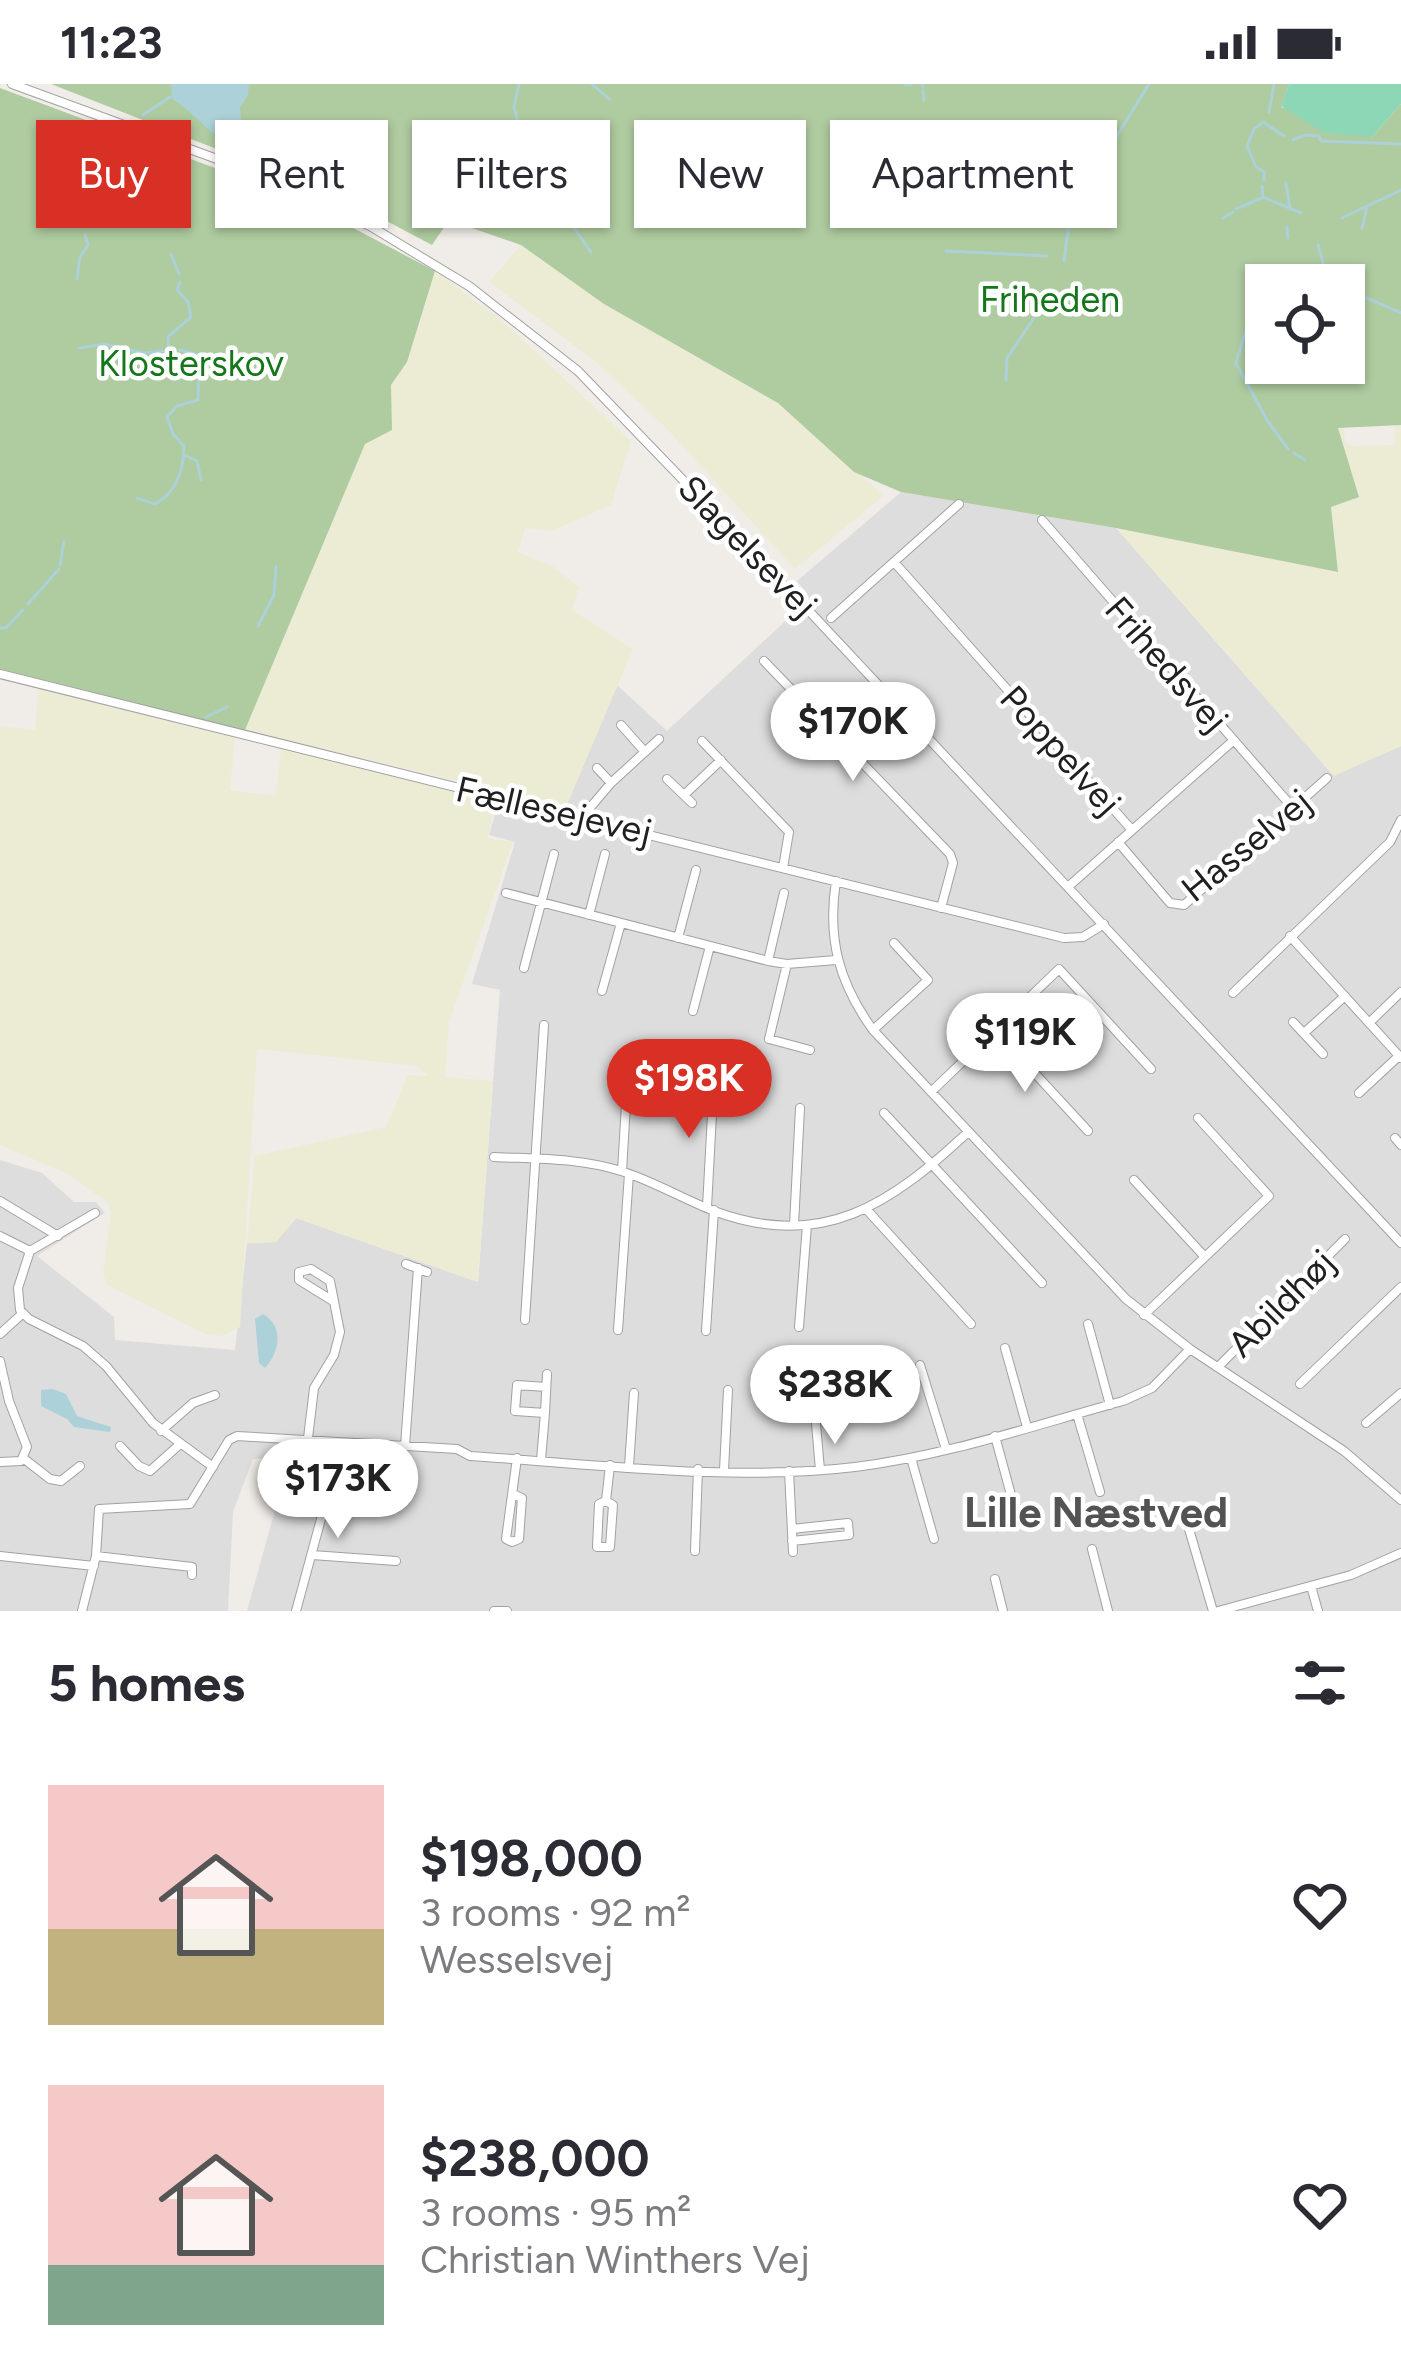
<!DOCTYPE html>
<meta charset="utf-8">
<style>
body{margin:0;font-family:Figtree,sans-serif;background:#f7f7f7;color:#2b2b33;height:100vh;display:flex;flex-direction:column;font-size:45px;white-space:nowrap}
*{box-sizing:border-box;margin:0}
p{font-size:39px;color:#7c7c81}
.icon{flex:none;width:66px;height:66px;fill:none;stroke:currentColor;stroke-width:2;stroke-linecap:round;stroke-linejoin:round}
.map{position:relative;height:1527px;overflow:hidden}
.side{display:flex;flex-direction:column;background:#fff;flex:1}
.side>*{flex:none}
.guide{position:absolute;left:36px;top:36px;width:1329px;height:108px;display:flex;gap:24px}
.controls{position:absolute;left:1245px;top:180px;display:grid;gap:24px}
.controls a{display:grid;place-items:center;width:120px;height:120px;border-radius:0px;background:#fff;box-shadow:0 3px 9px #0004;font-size:60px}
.price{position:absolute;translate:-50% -102px;padding:0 27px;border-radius:42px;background:#fff;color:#222;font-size:39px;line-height:78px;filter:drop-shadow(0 3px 6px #0008)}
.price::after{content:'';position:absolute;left:50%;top:72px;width:36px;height:27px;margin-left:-18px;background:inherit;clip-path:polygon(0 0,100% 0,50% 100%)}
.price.current{background:#d93025;color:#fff}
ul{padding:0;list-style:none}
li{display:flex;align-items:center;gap:36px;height:300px;padding:0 48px}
li span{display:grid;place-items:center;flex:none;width:336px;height:240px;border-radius:0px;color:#555}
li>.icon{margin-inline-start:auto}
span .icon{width:144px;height:144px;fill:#fffc;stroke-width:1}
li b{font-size:51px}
h2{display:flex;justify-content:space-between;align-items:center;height:144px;padding:0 48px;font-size:51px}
.chip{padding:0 42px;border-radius:0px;background:#fff;box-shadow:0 3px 9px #0004;font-size:42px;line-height:108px}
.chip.current{background:#d93025;color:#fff}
.status{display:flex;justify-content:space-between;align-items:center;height:84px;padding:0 60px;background:#fff;direction:ltr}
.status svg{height:33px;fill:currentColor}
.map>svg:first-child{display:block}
.residential{fill:#dedddd}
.farmland{fill:#ececd5}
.forest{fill:#afcba0;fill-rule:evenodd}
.pitch{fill:#8dd7b7}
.water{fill:#acd1d9}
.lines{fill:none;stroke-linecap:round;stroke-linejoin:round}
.stream{stroke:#acd1d9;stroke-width:3}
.minor-casing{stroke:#a1a1a1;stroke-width:10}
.minor{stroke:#fff;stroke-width:8}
.labels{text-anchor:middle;stroke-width:9;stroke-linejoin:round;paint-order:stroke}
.park-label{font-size:36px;fill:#16761a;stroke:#fff}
.street-label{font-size:36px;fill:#202020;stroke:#fff}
.quarter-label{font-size:42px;font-weight:bold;fill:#535353;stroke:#fff}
</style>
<div class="status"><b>11:23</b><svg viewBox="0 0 49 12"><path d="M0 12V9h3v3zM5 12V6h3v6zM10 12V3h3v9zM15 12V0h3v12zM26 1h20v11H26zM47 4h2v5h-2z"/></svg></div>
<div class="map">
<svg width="1401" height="1527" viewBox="0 0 1401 1527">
<rect width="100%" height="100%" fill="#f0ede8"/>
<path class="residential" d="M901,408L1116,444L1333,691L1401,662V1527H247L290,1372L253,1375L233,1428L228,1527H0V1076L42,1089L74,1118H96L105,1129L37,1172L114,1233L115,1256L235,1266L247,1159L276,1158L296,1134L478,1198L500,906L472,900L515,758L489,751L502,707L566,723L616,600L667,647L810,514L797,497Z"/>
<path class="farmland" d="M521,161L604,220L778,319L884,411L795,485L666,344L597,279L489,198Z
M435,187L499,234L631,357L611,421L552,447L525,444L518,468L554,483L579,503L572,526L633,565L566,723L245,646L365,360L392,346L391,301L407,278Z
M1395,341H1401V662L1334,692L1116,444L1338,488L1331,422L1359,413L1338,344L1344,343L1345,358L1352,362L1395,361Z
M38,603L235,654L230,706L276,712L281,665L496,716L487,754L513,758L449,938L445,993L493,997L478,1198L296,1134L276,1158L247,1159L255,1072L386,1043L408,991L428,992L417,982L257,965L240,1243L223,1252L205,1250L107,1201L103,1189L111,1129L108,1119L66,1089L0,1061V642L35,646Z"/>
<path class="forest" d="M51,0H1289L1281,23L1372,53L1401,20V341L1338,344L1359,413L1331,423L1338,488L1116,444L901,408L854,388L778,319L604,220L521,161L449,136L432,161L349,117ZM1266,201H1344V279H1266Z
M0,4L298,115L435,187L407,278L391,301L392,346L365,360L245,646L0,587Z"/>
<path class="pitch" d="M1289,0H1401V20L1372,53L1324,49L1281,22Z"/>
<path class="water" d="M171,0H249L248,11L240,23L243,61C206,54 203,34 172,15Z
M263,1230C285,1243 279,1269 265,1284L259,1279L255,1235Z
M53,1305L66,1310L77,1332L111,1343L110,1348L74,1343L67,1335L41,1322V1306Z"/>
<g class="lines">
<path class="stream" d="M519,0L514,23L519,43
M592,0L610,16
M922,0L923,3
M906,1L911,0
M923,7L924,16
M1269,28L1274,0
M143,31L170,13
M521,54C529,91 540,115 571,138
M1293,56L1305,51L1319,52L1321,57L1401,60
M524,63L576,66
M1264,96V88L1256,83L1247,62L1254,45L1263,38L1284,52
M1286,99L1290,125
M1262,102L1263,113L1301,129
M1071,121V112L1050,89L1072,75L1110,63L1149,0
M1236,125L1262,114
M1223,134L1233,128
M1342,134L1401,106
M1287,143L1288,154
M574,144L591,168
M1362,144L1367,123
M1318,161L1328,196L1336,200
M946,167L1047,172
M171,170L179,190
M1064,177L1070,131
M77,195L80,173L88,161L85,151
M1344,204L1401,229
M1252,226L1236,279L1267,336L1288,365
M79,264L105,260L118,263
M125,265L144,269L174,266
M169,267L168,253L191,233L188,218L177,206L180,198
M1006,296L1007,274L1044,219
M1294,369L1305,376
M184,371L197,377L201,396
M137,414L155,420C176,409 184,386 184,362L173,350L167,333L177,322L198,316L199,271L180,266
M60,480L64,458
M28,520L59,485
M258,542L274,511L276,482
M0,544H6L23,526
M206,633L227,623"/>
<g class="minor-casing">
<path id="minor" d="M12,0L247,86L370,142L469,202L578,287L810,528L1401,1159
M1042,436L1293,724
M894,478L1132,746
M831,534L959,420
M764,577L950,770L953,779L941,824
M0,590L1064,854L1083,853L1104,840
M621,641L645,668
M702,657L789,748L783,784
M597,684L611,699
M667,695L692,719
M684,711L721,676
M583,732L611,699L659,655
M1118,758L1170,819L1184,821L1327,694
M836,797C827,855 839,899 873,946L1126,1215L1190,1265L1344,1367L1401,1416
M1069,802L1234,656
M506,809L768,877L787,880L836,876
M589,831L605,770
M1290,852L1401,974
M678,854L696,786
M768,877L784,809
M787,880L769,955L810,966
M524,884L554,770
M602,907L621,839
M1233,909L1390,758L1401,736
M693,927L710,862
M1293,938L1323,970
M1370,938L1401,908
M994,945L1088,1047
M873,946L928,896L894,859
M1304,949L1345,912
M931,1008L1059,885L1151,985
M1359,1009L1399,972
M884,1029L1042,1199
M1395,1054L1401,1061
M494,1073C537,1075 580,1074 621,1087C653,1097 683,1115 714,1127C823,1168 892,1119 968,1048
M622,1087L629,970
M1134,1096L1204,1172
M0,1117L58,1152
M707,1123L714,993
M867,1126L971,1240
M95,1129L30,1167L18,1204L20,1226L29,1235L83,1262L106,1282L153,1339L213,1383
M794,1141L800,1024
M0,1152L30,1167
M406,1180L427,1188
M1144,1231L1269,1112L1198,1034
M525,1236L544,941
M1088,1240L1110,1321
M799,1243L807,1141
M618,1246L629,1090
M706,1247L714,1126
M0,1250L22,1230
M1005,1264L1027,1343
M0,1277L9,1317L27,1363L21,1377L0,1378
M920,1281L946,1365
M1218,1283L1345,1155
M1300,1300L1401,1203
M813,1305L820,1386
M545,1329L547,1290
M1077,1330L1100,1408
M1366,1339L1401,1309
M161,1347L193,1319L215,1311
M995,1352L1017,1433
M308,1354L314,1304L334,1271L340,1248L330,1197L311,1185L299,1188V1196L333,1217
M120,1362L139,1382L150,1387L179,1361
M405,1362L418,1184
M23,1374L50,1395L61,1397L80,1382
M911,1374L934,1455
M541,1376L545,1329L515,1327L517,1301L546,1303
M629,1382L634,1309
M724,1386L728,1306
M789,1387L793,1468
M330,1404L410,1409
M515,1411L522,1414L519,1455L512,1458L506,1455L517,1374
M606,1417L613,1421L610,1463H597L599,1420L606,1417L610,1381
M792,1445L848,1439L849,1451L792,1457
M1189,1445L1213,1527
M1092,1465L1108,1527
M695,1467L698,1385
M312,1471L396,1477
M0,1472L94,1482
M96,1472L192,1483V1491
M995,1495L1003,1527
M1311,1502L1318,1527
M82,1527L96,1472L99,1425L190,1420L229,1356L237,1352L457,1365L470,1372C596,1380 729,1398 855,1383C946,1372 1035,1341 1123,1317L1152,1304L1190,1265
M296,1527L337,1376
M494,1527H507
M1218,1527L1351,1491L1401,1469"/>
</g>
<use href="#minor" class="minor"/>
</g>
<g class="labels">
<g class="park-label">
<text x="1050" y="228">Friheden</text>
<text x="191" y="292">Klosterskov</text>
</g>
<g class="street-label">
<text transform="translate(748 462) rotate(46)" y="13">Slagelsevej</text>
<text transform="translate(1167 580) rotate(49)" y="13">Frihedsvej</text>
<text transform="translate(1061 666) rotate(48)" y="13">Poppelvej</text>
<text transform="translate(554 726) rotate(13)" y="13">Fællesejevej</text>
<text transform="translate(1246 761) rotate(-39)" y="13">Hasselvej</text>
<text transform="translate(1281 1219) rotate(-45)" y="13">Abildhøj</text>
</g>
<g class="quarter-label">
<text x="1096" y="1443">Lille Næstved</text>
</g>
</g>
</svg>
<div class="controls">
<a><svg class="icon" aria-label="locate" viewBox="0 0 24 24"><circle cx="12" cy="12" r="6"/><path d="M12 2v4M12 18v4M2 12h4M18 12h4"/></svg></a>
</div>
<b class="price" style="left:853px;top:700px">$170K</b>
<b class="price" style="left:1025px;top:1011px">$119K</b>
<b class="price current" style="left:689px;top:1057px">$198K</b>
<b class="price" style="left:835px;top:1363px">$238K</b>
<b class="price" style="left:338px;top:1457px">$173K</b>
<div class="guide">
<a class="chip current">Buy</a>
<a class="chip">Rent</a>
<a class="chip">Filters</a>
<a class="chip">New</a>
<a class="chip">Apartment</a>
</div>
</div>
<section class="side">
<h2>5 homes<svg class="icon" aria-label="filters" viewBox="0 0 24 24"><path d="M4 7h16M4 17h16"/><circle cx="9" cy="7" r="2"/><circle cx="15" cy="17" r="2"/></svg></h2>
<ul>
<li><span style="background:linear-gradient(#f6c9c9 60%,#c2b280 0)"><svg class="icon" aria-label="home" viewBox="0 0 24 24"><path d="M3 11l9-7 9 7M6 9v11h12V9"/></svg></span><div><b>$198,000</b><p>3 rooms · 92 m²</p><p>Wesselsvej</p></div><svg class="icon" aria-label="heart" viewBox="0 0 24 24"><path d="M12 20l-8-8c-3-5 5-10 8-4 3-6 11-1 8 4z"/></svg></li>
<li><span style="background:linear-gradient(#f6c9c9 75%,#7fa58c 0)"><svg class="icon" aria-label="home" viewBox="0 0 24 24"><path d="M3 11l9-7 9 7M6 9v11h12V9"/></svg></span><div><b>$238,000</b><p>3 rooms · 95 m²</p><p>Christian Winthers Vej</p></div><svg class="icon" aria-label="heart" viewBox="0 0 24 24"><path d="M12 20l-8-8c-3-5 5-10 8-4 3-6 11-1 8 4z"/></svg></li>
</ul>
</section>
